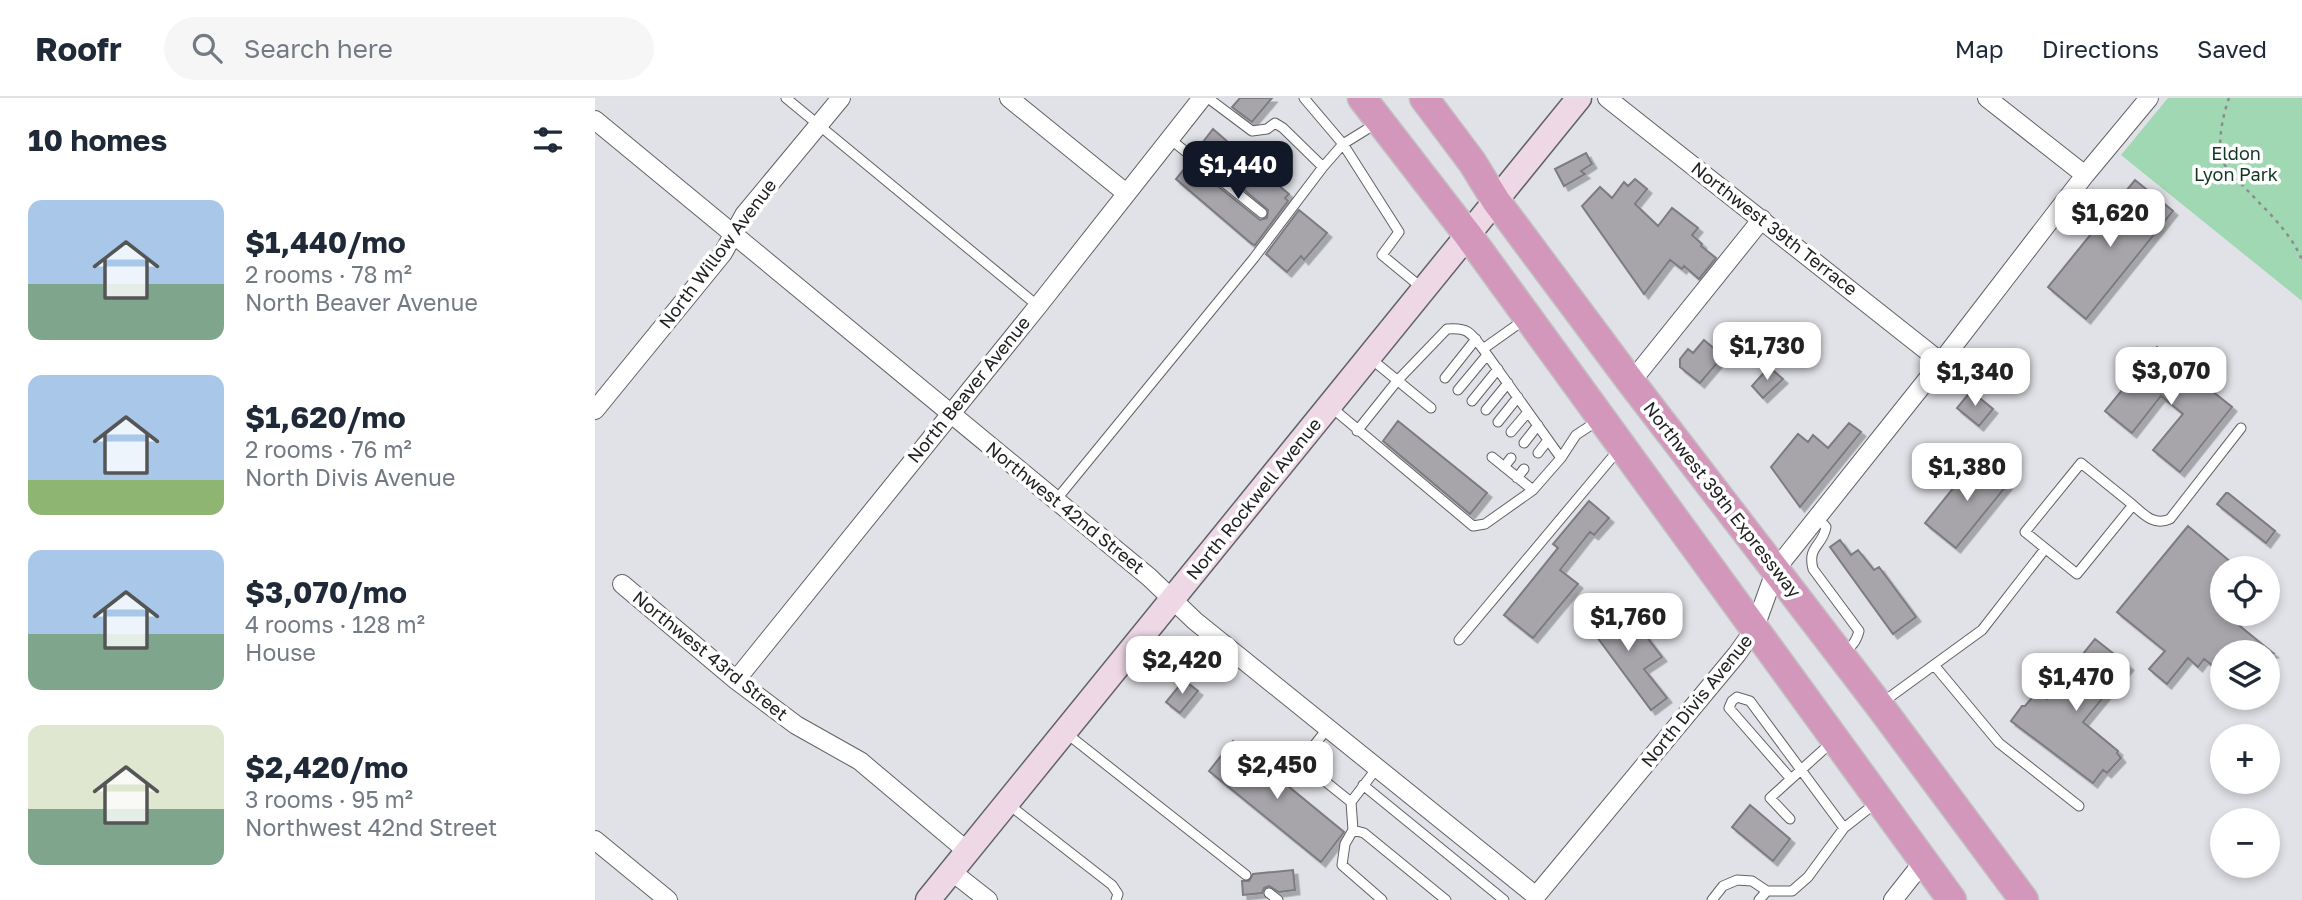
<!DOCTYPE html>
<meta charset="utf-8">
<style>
body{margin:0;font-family:"Golos Text",sans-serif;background:#f6f6f7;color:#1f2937;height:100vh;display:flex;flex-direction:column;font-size:26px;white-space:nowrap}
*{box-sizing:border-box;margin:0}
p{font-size:23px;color:#747a83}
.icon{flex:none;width:38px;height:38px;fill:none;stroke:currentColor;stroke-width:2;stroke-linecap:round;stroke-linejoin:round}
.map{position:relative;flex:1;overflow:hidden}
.details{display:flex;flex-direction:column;background:#fff;width:595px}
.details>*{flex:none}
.buttons{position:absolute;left:1615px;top:458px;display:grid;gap:14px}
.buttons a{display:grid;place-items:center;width:70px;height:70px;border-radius:50%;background:#fff;box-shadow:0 4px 10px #0003;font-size:35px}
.price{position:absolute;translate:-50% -60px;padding:0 16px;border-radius:14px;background:#fff;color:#222;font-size:23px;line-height:46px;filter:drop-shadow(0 2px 4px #0008)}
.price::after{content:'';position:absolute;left:50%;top:42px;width:21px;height:16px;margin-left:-10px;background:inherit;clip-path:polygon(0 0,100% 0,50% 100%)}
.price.selected{background:#111827;color:#fff}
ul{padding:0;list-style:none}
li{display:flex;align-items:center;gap:21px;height:175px;padding:0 28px}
li span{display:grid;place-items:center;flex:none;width:196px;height:140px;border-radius:14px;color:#555}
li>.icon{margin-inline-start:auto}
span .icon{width:84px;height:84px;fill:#fffc;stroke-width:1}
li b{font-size:30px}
h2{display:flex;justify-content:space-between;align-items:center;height:84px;padding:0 28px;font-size:30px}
header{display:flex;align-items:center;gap:42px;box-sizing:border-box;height:98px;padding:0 35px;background:#fff;border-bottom:2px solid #e0e1e3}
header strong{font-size:33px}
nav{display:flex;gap:38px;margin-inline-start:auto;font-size:24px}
.search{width:490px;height:63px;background:#f6f6f7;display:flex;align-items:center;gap:18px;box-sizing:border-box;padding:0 24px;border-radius:38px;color:#747a83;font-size:26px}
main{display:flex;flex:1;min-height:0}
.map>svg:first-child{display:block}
.green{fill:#9fd8b2}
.building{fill:#a7a5aa;stroke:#7d7b80;stroke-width:2;filter:url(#shadow)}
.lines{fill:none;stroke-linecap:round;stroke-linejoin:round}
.service-casing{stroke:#616267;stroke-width:11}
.minor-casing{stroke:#616267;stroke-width:20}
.secondary-casing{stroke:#616267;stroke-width:27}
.trunk-casing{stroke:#c1c1c1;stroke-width:31}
.path{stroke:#8b8c8f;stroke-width:2.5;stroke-dasharray:3.5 5;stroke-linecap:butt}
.service{stroke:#fff;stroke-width:9}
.minor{stroke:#fff;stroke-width:18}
.secondary{stroke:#efd8e6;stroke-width:24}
.trunk{stroke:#d497bc;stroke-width:28}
.labels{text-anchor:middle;stroke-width:7;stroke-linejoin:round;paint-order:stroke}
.park-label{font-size:18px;fill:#123722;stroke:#fff}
.street-label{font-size:18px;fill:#212123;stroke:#fff}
</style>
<header>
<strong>Roofr</strong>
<div class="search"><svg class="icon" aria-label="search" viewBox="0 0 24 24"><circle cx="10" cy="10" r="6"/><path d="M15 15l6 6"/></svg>Search here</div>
<nav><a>Map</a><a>Directions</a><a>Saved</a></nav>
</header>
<main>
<section class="details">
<h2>10 homes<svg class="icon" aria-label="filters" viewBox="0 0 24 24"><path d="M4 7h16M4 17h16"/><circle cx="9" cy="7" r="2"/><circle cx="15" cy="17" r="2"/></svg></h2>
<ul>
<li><span style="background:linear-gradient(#a9c7e8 60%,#7fa58c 0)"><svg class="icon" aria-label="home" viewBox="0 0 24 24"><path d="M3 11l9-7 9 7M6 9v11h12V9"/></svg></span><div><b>$1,440/mo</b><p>2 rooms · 78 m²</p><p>North Beaver Avenue</p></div></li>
<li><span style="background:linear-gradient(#a9c7e8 75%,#8fb573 0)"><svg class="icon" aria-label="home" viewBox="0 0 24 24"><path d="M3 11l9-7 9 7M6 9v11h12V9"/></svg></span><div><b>$1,620/mo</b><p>2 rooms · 76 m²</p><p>North Divis Avenue</p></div></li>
<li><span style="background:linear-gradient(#a9c7e8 60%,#7fa58c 0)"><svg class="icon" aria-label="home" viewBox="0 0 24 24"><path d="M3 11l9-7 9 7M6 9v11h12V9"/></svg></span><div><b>$3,070/mo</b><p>4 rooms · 128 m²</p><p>House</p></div></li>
<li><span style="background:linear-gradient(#dfe7d0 60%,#7fa58c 0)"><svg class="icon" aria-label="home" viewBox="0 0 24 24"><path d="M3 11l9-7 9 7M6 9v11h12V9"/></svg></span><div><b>$2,420/mo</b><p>3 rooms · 95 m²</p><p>Northwest 42nd Street</p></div></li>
</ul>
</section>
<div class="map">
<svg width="1707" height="802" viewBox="0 0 1707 802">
<defs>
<filter id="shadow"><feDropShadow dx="4.5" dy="4.5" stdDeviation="0" flood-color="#0004"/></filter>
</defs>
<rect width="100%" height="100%" fill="#e1e2e7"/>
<path class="green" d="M1573,0H1707V203L1526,57Z"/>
<path class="building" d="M645,0H677L657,24L637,9Z
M618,31L633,44L616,65L601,53Z
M991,55L997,66L986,73L990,76L969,88L960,71Z
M594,65L665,122L672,120L673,112L648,91L665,72L694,96L690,100L693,103L660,147L657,146L581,81Z
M1040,81L1052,91L1040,106L1063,128L1077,110L1103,130L1097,137L1107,146L1106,148L1121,160L1104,181L1089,168L1087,171L1075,162L1049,196L987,108L1005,89L1017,100L1029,84L1033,88Z
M1540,82L1578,113L1491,221L1453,189Z
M704,112L732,135L709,162L706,158L692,174L671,156Z
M1109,242L1128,258L1105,285L1085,269V261L1093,251L1098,255Z
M1562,249L1637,309L1585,374L1558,352L1588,316L1566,298L1537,335L1510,313Z
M1174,269L1188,281L1168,300L1157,288Z
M1376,293L1398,311L1384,328L1362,310Z
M803,323L892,395L875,416L788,343Z
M1254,325L1266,334L1205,409L1176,369L1203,336L1213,344L1218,337L1233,350Z
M1381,362L1393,371L1397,366L1411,377L1407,382L1412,387L1361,450L1330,425Z
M1631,395H1633L1680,433L1671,445L1622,406Z
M994,403L1014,420L999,437L995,434L965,472L983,486L938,540L909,517L963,450L958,446Z
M1593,428L1644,471H1628V516H1646L1640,524L1678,555H1628V576L1609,561L1603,569L1593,560L1572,586L1554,571L1570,553L1522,514Z
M1245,442L1256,457L1263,452L1279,472L1284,469L1321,519L1298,536L1235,449Z
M999,506L1022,535L1038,521L1067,559L1049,571L1072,600L1056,612L985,516Z
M1500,541L1534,568L1488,624L1523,653L1522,655L1526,660L1512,675L1508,672L1498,685L1416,623L1427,608H1430L1443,593L1452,601Z
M589,582L603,593L585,615L571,604Z
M638,643L749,734L726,764L614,673Z
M1155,707L1195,741L1178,763L1137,729Z
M698,772L700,792L684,794L674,788L669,790L667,795L648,797L647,783H654L658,776Z"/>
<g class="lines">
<g class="service-casing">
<path id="service" d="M191,0L443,208
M613,0L657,33L672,31L680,25L688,30L728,69
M709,0L748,46L804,134L787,157L827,190
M575,41L667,115
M929,222L888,251L966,360
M775,260L836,310
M850,280L881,241
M863,292L892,257
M877,303L903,271
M736,309L878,428L890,426L938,392L966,360L981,337L1004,322
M891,312L913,285
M903,324L923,299
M762,333L802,283L852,231C873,229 876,235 888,251
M916,334L933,314
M929,345L943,327
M943,355L953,342
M897,359L938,392
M1486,365L1538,407L1482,476L1430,434Z
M909,369L916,360
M922,380L929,371
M461,402L659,160L728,69L748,46L782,25
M1538,407C1549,417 1559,428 1575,421L1646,330
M1222,419L1231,429C1228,448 1212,448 1218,471L1264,533C1261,544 1257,549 1247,554
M864,542L1025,350
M1339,567L1404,645L1484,708
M1288,604L1387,532L1450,451
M732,631L706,664L756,704
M471,635L651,777
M782,670L756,704L758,732L750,746L747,767L787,802
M1196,681L1134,610L1137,603L1142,599L1155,603L1249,730L1282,704
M768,687L909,802
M413,706L517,787L523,796L521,802
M1195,721L1175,700L1238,643
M758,732L769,735L851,802
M674,795L683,802
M1117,802L1128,788L1142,782L1157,783L1172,793H1197L1213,779L1249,730
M1164,802L1172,793"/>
</g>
<g class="minor-casing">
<path id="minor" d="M414,0L531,95
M1012,0L1346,264
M1392,0L1490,77
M0,22L554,479L600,523L941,798L1142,556L1159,532L1181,471L1346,264L1490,77L1554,0
M1036,284L1167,121
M0,312L128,155L149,117L246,0
M27,486L141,582L201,627L265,663L372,753
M141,582L443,208L607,0
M0,742L73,802
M356,773L393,802
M1298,802L1328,764"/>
</g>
<g class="secondary-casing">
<path id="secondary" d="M333,802L984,0"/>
</g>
<g class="trunk-casing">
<path id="trunk" d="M767,0L873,137L1357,802
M829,0L877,64L901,103L1036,284L1284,607L1429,802"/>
</g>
<path class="path" d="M1634,0C1628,17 1623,41 1626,59C1629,71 1645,84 1653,93C1673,114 1696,135 1707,162"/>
<use href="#service" class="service"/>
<use href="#minor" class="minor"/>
<use href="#secondary" class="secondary"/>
<use href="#trunk" class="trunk"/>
</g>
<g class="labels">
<g class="park-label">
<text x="1641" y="62">Eldon<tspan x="1641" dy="21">Lyon Park</tspan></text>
</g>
<g class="street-label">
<text transform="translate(1179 131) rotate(38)" y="6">Northwest 39th Terrace</text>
<text transform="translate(123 156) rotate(-53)" y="6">North Willow Avenue</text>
<text transform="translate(374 292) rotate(-51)" y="6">North Beaver Avenue</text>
<text transform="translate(659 401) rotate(-51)" y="6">North Rockwell Avenue</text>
<text transform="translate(1127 402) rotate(52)" y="6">Northwest 39th Expressway</text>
<text transform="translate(470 410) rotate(39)" y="6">Northwest 42nd Street</text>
<text transform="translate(115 558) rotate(39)" y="6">Northwest 43rd Street</text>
<text transform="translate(1102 603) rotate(-51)" y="6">North Divis Avenue</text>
</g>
</g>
</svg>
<div class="buttons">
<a><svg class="icon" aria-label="locate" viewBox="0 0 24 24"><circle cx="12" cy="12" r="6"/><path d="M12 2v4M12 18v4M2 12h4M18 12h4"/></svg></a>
<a><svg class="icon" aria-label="layers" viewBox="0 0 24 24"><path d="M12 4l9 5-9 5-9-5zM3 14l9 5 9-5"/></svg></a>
<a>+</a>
<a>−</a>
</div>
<b class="price selected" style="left:643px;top:103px">$1,440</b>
<b class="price" style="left:1515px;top:151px">$1,620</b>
<b class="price" style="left:1172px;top:284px">$1,730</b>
<b class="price" style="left:1576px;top:309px">$3,070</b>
<b class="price" style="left:1380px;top:310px">$1,340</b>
<b class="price" style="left:1372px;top:405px">$1,380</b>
<b class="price" style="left:1033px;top:555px">$1,760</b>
<b class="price" style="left:587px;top:598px">$2,420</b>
<b class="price" style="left:1481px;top:615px">$1,470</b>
<b class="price" style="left:682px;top:703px">$2,450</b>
</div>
</main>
